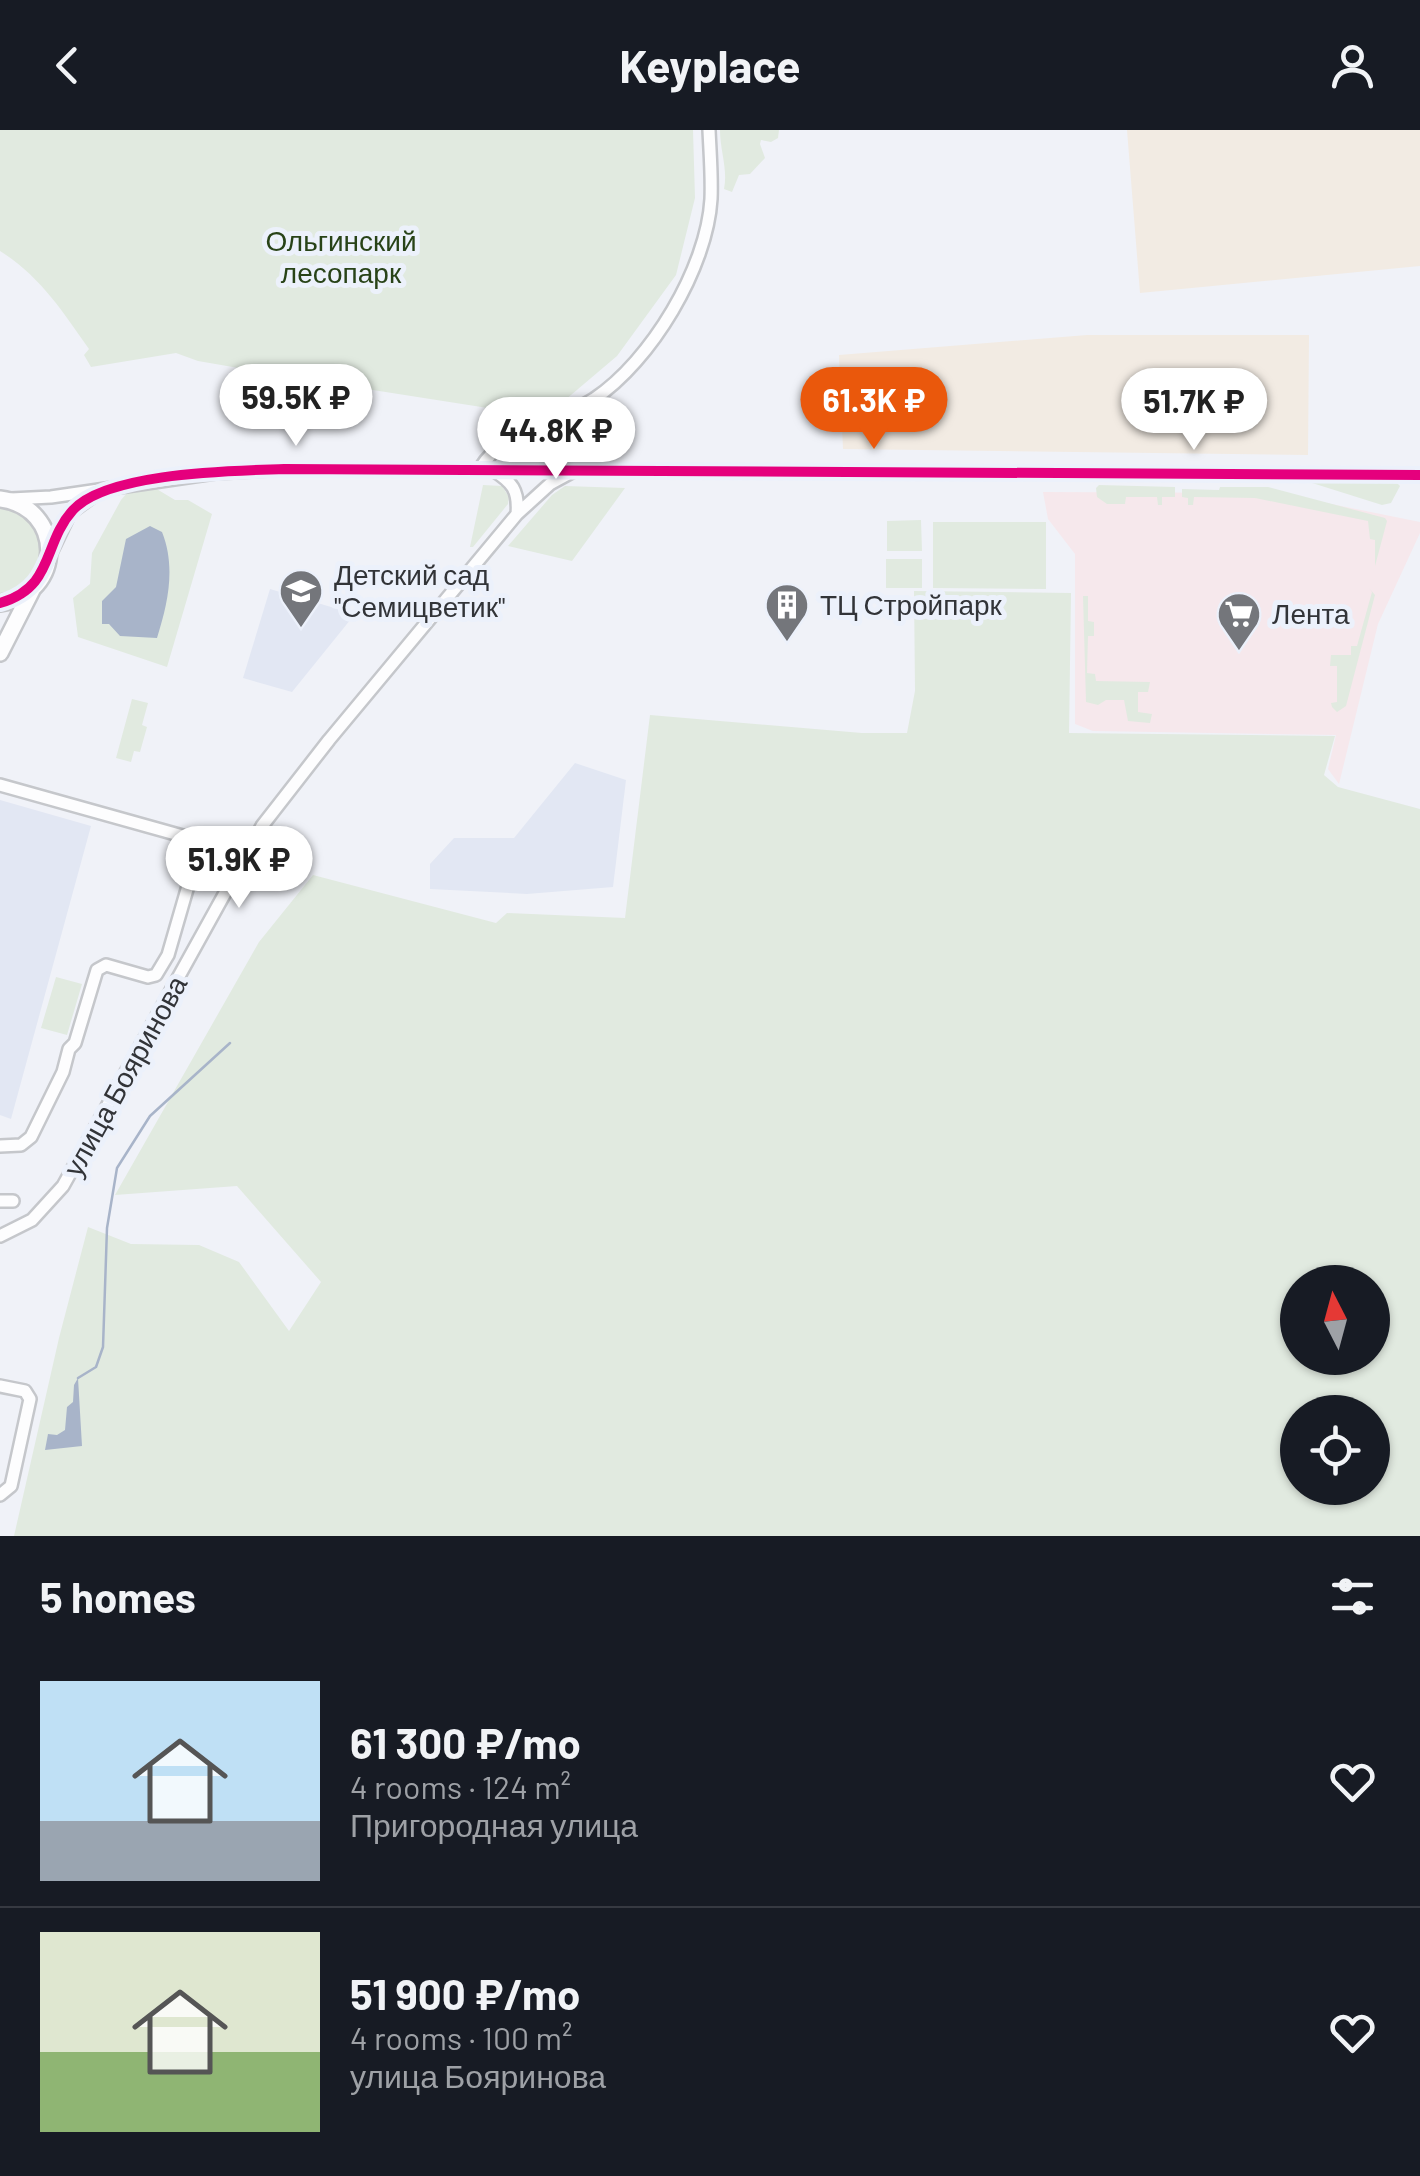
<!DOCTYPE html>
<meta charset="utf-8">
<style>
body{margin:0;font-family:Barlow,sans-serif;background:#242831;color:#f1f3f6;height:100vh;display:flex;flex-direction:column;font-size:38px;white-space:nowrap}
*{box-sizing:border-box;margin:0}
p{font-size:32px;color:#9ea1a6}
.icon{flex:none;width:55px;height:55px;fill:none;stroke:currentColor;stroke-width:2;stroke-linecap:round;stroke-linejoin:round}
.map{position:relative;height:1406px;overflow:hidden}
.drawer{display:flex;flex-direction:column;background:#171b24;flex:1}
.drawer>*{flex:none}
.needle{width:65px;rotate:354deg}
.buttons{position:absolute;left:1280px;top:1135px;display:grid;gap:20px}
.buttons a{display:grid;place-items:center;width:110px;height:110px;border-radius:50%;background:#171b24;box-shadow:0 2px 8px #0004;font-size:50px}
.price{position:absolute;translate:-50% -85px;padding:0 22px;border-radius:35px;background:#fff;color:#222;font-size:32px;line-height:65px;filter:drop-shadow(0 2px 5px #0008)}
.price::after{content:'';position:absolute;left:50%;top:60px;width:30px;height:22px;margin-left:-15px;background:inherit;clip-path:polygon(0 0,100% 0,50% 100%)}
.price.selected{background:#ea580c;color:#fff}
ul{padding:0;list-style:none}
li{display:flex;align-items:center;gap:30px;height:250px;padding:0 40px}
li+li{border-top:2px solid #363941}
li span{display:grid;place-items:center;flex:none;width:280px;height:200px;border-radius:0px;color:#555}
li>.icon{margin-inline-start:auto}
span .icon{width:120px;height:120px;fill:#fffc;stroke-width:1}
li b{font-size:42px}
h2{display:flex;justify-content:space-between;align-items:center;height:120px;padding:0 40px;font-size:42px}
header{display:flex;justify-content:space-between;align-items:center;height:130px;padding:0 40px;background:#171b24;font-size:45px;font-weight:700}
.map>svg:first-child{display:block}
.commercial{fill:#f6e8ec}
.industrial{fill:#f2ebe3}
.built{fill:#e2e7f3}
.green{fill:#e1eae0;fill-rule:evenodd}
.water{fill:#a8b4c9}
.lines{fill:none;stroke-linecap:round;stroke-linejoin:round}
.stream{stroke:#a8b4c9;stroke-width:2.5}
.minor-casing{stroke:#c5c7cb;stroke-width:16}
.major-casing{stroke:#c5c7cb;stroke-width:20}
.minor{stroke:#fdfdfe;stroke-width:11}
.major{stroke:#fdfdfe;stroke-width:15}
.bus-1-casing{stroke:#ecf1fb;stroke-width:18}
.bus-1{stroke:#e5007d;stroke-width:10}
.labels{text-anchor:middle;stroke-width:10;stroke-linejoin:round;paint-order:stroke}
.park-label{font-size:28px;fill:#284318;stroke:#ecf1fb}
.poi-label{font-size:28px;fill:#323438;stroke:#ecf1fb;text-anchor:start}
.street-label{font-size:28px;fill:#323438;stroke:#ecf1fb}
</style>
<header><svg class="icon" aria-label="back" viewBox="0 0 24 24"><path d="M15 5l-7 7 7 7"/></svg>Keyplace<svg class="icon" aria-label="person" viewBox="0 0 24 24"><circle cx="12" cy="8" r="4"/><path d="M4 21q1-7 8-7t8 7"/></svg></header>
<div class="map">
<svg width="1420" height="1406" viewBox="0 0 1420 1406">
<rect width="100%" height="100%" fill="#f0f2f8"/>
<path class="commercial" d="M1043,362L1277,363L1420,392V403L1378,494L1339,654L1328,639L1336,605L1093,601L1075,594V424L1048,389Z"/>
<path class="industrial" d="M1127,0H1420V136L1140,163Z
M1087,205H1309L1308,325L843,319L839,225Z"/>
<path class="built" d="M270,459L355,484L292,562L243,548Z
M575,633L626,650L613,757L527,764L430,759V734L454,708H514Z
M0,670L91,696L11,989L0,985Z"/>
<path class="green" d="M0,0H693L695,68L676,145L617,226L558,276L526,284L309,250L198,231L176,223L91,237L84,225L89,219C63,182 40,146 0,121Z
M720,0H779L778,8L771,12L761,10L760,14L765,28L750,44L739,45L732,62L724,59C728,39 720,21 720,0Z
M1309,352L1397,353L1400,356L1391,373L1382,375Z
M483,355L502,356L509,367L508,374L473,417H470Z
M1099,355L1175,357V367H1162V375H1158L1157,367H1126L1125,374H1107L1097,367L1096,358Z
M565,356L625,358L572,431L508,416L552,365Z
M1220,357H1268L1385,388L1387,391L1375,436V410L1370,409L1368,391L1255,368L1194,367L1193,375H1188V368L1182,367V359L1219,360Z
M155,358L175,370H188L212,384L167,537L78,507L73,468L90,454L92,423L121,370L127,363Z
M0,374C40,382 60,433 23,459C17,463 7,465 0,467Z
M921,390L922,421H887V391Z
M933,392H1046V459L933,458Z
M886,429H922V458H886Z
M1369,458L1375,465L1346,576L1337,582L1332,577L1331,573L1337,572V536H1330L1331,525H1351V516H1357L1372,462Z
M914,461L1071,463L1069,603L1335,606L1324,645L1338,657L1420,679V1406H14L59,1208L88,1097L131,1114L199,1115L239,1132L289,1201L321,1152L237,1056L115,1065L259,812L313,745L496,793L507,783L625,788L650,585L862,603H907L915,561ZM1298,1152H1372V1228H1298ZM1298,1282H1372V1358H1298Z
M1083,466H1088V491L1094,492V506H1088L1087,543L1095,544L1096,551L1150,552L1148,562H1138V582L1152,584L1150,593L1128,591L1124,570H1106L1098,575L1086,572Z
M132,569L148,573L142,595L147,597L140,622L134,621L131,632L116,628Z
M56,847L82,854L67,905L41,898Z"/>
<path class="water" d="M150,396L162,402C176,437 168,473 157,508L120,506L109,494H102V471L116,457L126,409Z
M78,1248L82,1316L45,1320L48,1304L57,1305L65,1300L67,1277L73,1272L74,1255Z"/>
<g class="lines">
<path class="stream" d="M78,1248L96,1237L103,1217L107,1098L117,1038L150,986L230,913"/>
<g class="minor-casing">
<path id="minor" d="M479,340C506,296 553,295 594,269C651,231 707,138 711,69C712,46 710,23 709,0
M493,340C512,352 519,360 517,384
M11,369L51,367L215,343L284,339L1420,345
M49,427L70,383L96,364
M0,655L247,724
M0,1016L21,1015L31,1007L63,942L69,919L75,913L97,840L106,835L148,847L156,845L168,825L201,711
M0,1071H13
M0,1106L32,1090L63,1056L262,696L329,610L517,384L550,354L572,342
M0,1256L25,1261L30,1269L11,1356L0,1365"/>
</g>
<g class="major-casing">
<path id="major" d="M0,369C65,377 65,465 0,473
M0,523L32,460"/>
</g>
<use href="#minor" class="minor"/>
<use href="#major" class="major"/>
<g class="bus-1-casing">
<path id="bus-1" d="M0,473C55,457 42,414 73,380C108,342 233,341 284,339L1420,345"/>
</g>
<use href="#bus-1" class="bus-1"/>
</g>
<defs>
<g id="school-pin" transform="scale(2.25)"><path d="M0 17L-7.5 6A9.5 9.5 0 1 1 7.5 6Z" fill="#74767b" stroke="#ecf1fb"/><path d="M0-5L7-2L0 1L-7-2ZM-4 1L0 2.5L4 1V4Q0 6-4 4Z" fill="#fff"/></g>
<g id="building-pin" transform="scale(2.25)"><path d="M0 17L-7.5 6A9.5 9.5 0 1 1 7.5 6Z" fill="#74767b" stroke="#ecf1fb"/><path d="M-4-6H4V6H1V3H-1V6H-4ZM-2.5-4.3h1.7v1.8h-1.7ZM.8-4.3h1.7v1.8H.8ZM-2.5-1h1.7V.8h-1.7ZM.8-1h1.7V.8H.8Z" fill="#fff"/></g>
<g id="supermarket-pin" transform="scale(2.25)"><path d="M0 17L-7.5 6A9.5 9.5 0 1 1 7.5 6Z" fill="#74767b" stroke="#ecf1fb"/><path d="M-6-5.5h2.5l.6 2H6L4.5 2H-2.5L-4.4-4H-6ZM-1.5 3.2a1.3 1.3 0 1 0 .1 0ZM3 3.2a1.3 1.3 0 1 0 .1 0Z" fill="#fff"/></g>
</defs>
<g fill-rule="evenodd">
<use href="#school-pin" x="301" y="461"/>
<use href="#building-pin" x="787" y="475"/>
<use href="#supermarket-pin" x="1239" y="484"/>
</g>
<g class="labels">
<g class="park-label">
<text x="341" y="121">Ольгинский<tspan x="341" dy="32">лесопарк</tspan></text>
</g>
<g class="poi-label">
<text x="334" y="455">Детский сад<tspan x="334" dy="32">"Семицветик"</tspan></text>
<text x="820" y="485">ТЦ Стройпарк</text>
<text x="1272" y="494">Лента</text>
</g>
<g class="street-label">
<text transform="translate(125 946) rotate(-61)" y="10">улица Бояринова</text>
</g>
</g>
</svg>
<div class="buttons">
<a><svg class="needle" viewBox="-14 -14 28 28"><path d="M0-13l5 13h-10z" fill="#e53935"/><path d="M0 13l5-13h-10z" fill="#9ea1a6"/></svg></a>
<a><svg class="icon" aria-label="locate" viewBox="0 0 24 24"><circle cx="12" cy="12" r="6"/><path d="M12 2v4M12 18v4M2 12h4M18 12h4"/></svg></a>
</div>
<b class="price" style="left:296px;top:319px">59.5K ₽</b>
<b class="price selected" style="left:874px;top:322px">61.3K ₽</b>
<b class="price" style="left:1194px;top:323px">51.7K ₽</b>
<b class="price" style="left:556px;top:352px">44.8K ₽</b>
<b class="price" style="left:239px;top:781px">51.9K ₽</b>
</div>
<section class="drawer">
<h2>5 homes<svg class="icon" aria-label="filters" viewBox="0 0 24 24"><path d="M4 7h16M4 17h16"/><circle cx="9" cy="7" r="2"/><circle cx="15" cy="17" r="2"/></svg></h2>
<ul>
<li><span style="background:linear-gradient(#bfe0f5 70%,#9aa5b1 0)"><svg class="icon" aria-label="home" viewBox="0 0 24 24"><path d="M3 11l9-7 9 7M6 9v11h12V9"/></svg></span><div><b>61 300 ₽/mo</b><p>4 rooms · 124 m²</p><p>Пригородная улица</p></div><svg class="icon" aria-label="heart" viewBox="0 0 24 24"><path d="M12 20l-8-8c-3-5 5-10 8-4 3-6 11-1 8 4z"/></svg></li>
<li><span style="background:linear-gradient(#dfe7d0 60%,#8fb573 0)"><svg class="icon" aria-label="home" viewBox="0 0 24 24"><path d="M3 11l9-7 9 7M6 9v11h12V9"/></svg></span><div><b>51 900 ₽/mo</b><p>4 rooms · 100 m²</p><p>улица Бояринова</p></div><svg class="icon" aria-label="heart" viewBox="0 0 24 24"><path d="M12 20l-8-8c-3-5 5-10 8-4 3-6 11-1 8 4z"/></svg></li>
</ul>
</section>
